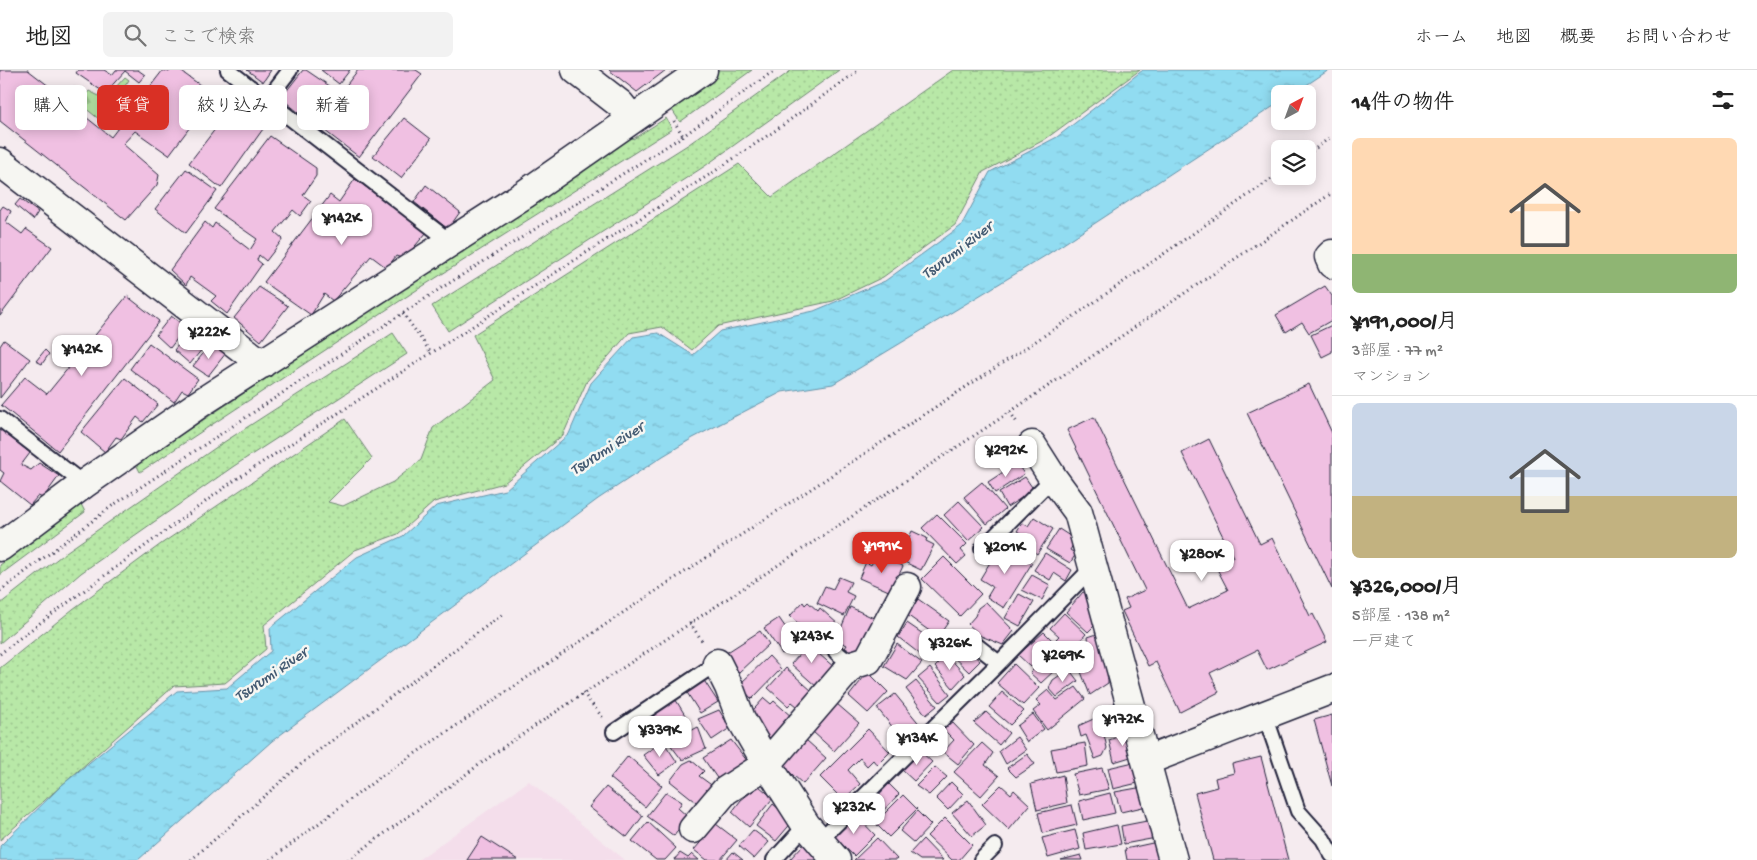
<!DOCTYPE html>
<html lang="ja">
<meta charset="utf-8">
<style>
body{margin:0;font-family:"Gochi Hand","Klee One",sans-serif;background:#f2f2f2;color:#222;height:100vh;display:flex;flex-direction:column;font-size:19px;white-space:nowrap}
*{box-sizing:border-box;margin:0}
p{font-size:16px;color:#767676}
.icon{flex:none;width:28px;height:28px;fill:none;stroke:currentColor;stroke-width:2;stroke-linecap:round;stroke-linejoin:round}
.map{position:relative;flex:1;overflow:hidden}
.side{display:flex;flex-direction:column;background:#fff;width:425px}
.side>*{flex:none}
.hud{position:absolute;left:15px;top:15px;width:475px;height:45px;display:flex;gap:10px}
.needle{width:32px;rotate:41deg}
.controls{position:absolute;left:1271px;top:15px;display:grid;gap:10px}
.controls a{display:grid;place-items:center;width:45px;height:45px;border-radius:8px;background:#fff;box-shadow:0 2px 12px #0003;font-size:25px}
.price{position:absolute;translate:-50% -42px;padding:0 11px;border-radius:10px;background:#fff;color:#222;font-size:16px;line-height:32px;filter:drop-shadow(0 1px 2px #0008)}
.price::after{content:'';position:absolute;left:50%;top:30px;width:15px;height:11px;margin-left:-8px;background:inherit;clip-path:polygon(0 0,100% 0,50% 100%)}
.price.on{background:#d93025;color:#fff}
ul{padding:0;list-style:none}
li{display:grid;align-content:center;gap:10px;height:265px;padding:0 20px}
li+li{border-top:1px solid #e0e0e0}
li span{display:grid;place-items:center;height:155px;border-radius:8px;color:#555}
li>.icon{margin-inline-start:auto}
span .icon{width:90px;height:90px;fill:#fffc;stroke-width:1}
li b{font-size:21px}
h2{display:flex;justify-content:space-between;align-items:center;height:60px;padding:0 20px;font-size:21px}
.chip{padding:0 18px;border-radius:8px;background:#fff;box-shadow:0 2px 12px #0003;font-size:18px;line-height:45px}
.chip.on{background:#d93025;color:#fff}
header{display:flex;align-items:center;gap:30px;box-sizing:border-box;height:70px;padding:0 25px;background:#fff;border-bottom:1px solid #e0e0e0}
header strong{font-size:24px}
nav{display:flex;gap:28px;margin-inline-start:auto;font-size:18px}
.search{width:350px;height:45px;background:#f2f2f2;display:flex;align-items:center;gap:12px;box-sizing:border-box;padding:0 18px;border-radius:8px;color:#767676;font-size:19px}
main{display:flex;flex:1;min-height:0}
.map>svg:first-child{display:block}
.built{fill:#f4deeb}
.grass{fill:url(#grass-dots);stroke:#6d8571}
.forest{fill:url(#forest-firs);stroke:#6d8571}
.water{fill:url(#water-ripples);stroke:#6592a8}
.building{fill:#f0c0e2;stroke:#22223b}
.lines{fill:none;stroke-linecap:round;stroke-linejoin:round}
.lane-casing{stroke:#22223b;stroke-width:18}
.street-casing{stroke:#22223b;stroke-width:31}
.path{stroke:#22223b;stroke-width:3;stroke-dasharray:1 4;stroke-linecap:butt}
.lane{stroke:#f6f6f2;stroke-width:14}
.street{stroke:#f6f6f2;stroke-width:28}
.labels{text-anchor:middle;stroke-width:5;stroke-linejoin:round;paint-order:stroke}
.water-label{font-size:16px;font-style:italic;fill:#435a72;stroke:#f6f6f2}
</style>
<header>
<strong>地図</strong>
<div class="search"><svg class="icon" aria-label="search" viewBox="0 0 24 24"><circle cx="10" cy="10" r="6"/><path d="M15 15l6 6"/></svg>ここで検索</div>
<nav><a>ホーム</a><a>地図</a><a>概要</a><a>お問い合わせ</a></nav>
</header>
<main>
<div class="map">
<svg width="1332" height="790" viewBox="0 0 1332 790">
<defs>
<pattern id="grass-dots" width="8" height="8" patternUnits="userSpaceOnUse" patternTransform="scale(1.25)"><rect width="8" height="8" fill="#b8e8a7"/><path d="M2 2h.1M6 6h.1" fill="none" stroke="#9ec791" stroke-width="1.8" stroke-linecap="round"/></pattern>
<pattern id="forest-firs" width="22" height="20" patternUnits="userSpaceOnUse" patternTransform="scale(1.25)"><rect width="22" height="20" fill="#b8e8a7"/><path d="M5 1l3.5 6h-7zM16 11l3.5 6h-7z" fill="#9ec791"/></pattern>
<pattern id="water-ripples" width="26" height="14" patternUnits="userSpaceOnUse" patternTransform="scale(1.25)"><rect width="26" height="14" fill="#91dcf1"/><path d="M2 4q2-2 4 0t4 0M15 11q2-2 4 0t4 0" fill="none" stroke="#7dbcd0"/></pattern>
</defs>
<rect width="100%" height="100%" fill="#f5ebef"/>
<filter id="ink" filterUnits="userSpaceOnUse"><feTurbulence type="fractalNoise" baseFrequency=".02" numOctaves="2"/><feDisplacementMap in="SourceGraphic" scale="10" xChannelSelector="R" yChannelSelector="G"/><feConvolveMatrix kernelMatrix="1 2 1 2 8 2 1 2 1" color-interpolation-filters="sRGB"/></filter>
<g filter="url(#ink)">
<path class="built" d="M529,711L625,790H418Z"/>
<path class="grass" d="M719,0H752L680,52L669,35Z
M792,0H839L705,96L448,261L432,236L689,74Z
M953,0H1140L1044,70L983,102L955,155L883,207L833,231L718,256L692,280L662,257L629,263L587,311L563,365L504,413L434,432L398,464L355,480L264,555L266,579L225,613L174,616L0,770V598L73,539L161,474L345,349L372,388L328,432L343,436L393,412L421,390L433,358L495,310L473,265L739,94L772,127Z
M666,48L672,59L412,223L140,402L136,394L409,215L630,64L633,69Z
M393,263L407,284L234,396L81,503L0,573V534L66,482L218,376Z
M81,434L85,442L0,505V495Z"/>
<path class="forest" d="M125,7L129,10L120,23V29L129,36L110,58L79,33L89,21L105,29Z"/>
<path class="water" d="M1143,0H1329L1293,24H1280V32L1045,186L833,314L782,322L693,368L663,386L598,429L272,671L138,790H0V776L62,715L177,621L227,618L271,581L270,558L357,487L403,466L436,436L505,420L569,364L591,313L633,267L658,263L693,285L720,261L814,241L885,211L961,156L990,102L1057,67Z"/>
<path class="building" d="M0,0H28L63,27L74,17L81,23L72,36L111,67L163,0L169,2L171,0H179L214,25L169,85L135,61L123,74L159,105L157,115L126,150L0,51Z
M78,0H104L112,5L116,0H138L145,5L139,12L125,1L105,23L76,3Z
M247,0H271L263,12Z
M303,0H306L334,19L310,52L281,28Z
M321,0H350L339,14Z
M358,0H416L422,4L359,87L316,54Z
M609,0H666L637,22Z
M233,36L263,59L221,118L189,93Z
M404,48L431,69L401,108L373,86Z
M270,66L316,98V106L303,125L311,131L300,146L293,140L275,162L283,169L266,191L259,185L257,190L262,194L227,244L211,231L216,226L190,207L186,215L170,200L205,152L212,158L215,153L250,180L257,169L214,139Z
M186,99L217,121L186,163L155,139Z
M355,109L427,162L404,189L396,186L387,198L371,186L333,231L324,224L311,245L264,212L330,125L339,132Z
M426,115L460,142L448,159L414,132Z
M20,129L38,142L33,150L15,135Z
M3,136L11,141L6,152L22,164L26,159L52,177L0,246V140Z
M1325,216L1332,226V250L1309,263L1302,252L1286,262L1276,245Z
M259,217L288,236L261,271L234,248Z
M127,226L159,251L58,381L1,335L25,307L47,324Z
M171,246L186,257L170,278L156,265Z
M1332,255V282L1322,287L1311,265Z
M189,262L207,273L190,294L174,280Z
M4,270L30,289L0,328V276Z
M149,273L198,309L188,323L182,320L174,332L130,299Z
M211,274L226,283L208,306L193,296Z
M45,280L49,284L42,294L36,291Z
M125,308L158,334L143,352L137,347L121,369L116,367L105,382L81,362Z
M1309,314L1332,363V519L1247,343Z
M1094,347L1188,539L1228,520L1215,495L1233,487L1182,383L1209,369L1260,474L1272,468L1310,546L1313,544L1327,572L1267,600L1257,580L1210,603L1219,622L1180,642L1156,592L1148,596L1122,541L1129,538L1125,529L1145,520L1067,360Z
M0,358L30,383L21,395L31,400L39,393L59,406L43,428L38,426L30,435L0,411L4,403L0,400Z
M1017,393L1024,404L995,423L988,412Z
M1025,407L1034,420L1007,437L999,423Z
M982,412L1005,439L987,454L964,427Z
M959,431L984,457L968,471L944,445Z
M937,444L967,474L961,480L966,486L957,494L922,458Z
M1034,447L1053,459L1037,484L1019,472L1023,465L1017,461L1022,453L1028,456Z
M1059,459L1076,470L1070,480L1076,484L1070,493L1046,479Z
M912,461L927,468L926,471L934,475L921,500L892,486L899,473L905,476Z
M1001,474L1032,493L1004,538L987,527L993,517L980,509Z
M1045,483L1072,500L1066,511L1054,503L1050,510L1034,500Z
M883,487L903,496L891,522L859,508L866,492L871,495L873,491L880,494Z
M944,487L981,524L960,546L922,509Z
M1032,505L1050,515L1042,530L1022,520Z
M839,507L851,512L846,522L854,526L844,546L817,533L825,516L833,519Z
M1083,522L1091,526L1100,550L1088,562L1066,542Z
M1019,524L1034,532L1020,556L1005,548Z
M918,529L949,551L938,567L907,545Z
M803,532L805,535L808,532L818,541L820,538L839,555L828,567L822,561L814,569L790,546Z
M986,532L1014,561L1003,575L981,566L968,554L975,546L978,538Z
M850,537L880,551L860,585L845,578L847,575L836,570Z
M1064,543L1086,564L1070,582L1056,569L1059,566L1050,558Z
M779,548L797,574L782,584L764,558Z
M907,553L942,577L930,592L898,567Z
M760,561L769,574L739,602L735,600L723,585Z
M1044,562L1055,573L1031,597L1018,585Z
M1103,562L1115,606L1108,608V613L1090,625L1074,584L1078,577L1089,574L1088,567Z
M803,570L835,598L818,618L791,594L799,585L794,581Z
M959,572L980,591L969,602L948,582Z
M897,574L922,593L907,610L884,596Z
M1058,576L1069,587L1041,613L1030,603Z
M947,585L965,605L953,618L935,597Z
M769,586L781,599L752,629L739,615Z
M1014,594L1039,618L1023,635L997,613Z
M786,598L812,621L806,628L811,632L803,641L792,632L788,636L768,618Z
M930,598L950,624L940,632L918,608Z
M1069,599L1078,611L1057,627L1049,618L1053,610Z
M868,602L888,622L868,643L849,626Z
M703,609L718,632L700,643L686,621Z
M916,611L937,636L926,645L906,619Z
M1076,617L1085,629L1047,660L1033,641L1041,635L1036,630L1048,620L1057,630Z
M1002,622L1024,641L1010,655L989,637Z
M895,624L921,656L903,670L877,638Z
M674,627L688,650L665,664L651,643Z
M764,628L771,634L774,631L793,648L772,670L747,647Z
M1123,630L1129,659L1109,665L1104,638Z
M837,634L859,653L834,681L813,662Z
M719,640L730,658L712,670L698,649Z
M986,642L1009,663L999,675L974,653Z
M1033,644L1044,659L1027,672L1017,656Z
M1332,645V716L1314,650Z
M1100,646L1107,678L1103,686L1095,689L1086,665L1081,667L1078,656Z
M951,651L974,675L958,694L943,682L954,670L943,659Z
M698,657L706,679L682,690L666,669L678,662L681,666Z
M868,659L890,682L877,695L873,690L867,696L860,688L848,700L860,714L843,730L820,707Z
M1131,662L1137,685L1114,692L1109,670Z
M1017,667L1026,680L1006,694L999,681Z
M731,670L748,692L719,711L703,688Z
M806,670L826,688L803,714L783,696Z
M663,671L677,692L659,705L643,685Z
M982,673L993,683L985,695L999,706L981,726L954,702Z
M1085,673L1088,696L1056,702L1051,679Z
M919,680L932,692L914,711L902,700Z
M1027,684L1035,694L1016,707L1007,698Z
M628,686L662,716L645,737L610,708Z
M1261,687L1288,790H1213L1195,723L1217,717L1215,708L1234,703L1232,694Z
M691,690L704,701L699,706L714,717L700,735L670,711L683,694Z
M1138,691L1142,712L1113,719L1108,698Z
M935,697L947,707L929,725L916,716Z
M1102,698L1109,719L1079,725L1073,704Z
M1063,705L1067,733L1037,740L1031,714Z
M951,712L963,724L948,740L936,728Z
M889,714L899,724L876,748L866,738Z
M1001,715L1011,724L1014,720L1030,735L1009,760L982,734Z
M759,716L773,728L749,757L732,742L741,730Z
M606,717L643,746L627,767L589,737Z
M1143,717L1147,736L1121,742L1115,722Z
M666,722L682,732L678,738L688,747L674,766L647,746Z
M1110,723L1115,743L1083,750L1079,731Z
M903,725L917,739L889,767L875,753Z
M968,730L986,755L972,766L952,743Z
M773,734L793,751L776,771L756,756Z
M1072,735L1077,755L1043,763L1038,743Z
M917,741L931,755L914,773L900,761Z
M855,744L875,765L854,786L833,766Z
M945,748L972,775L959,790H952L927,766Z
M1152,750L1156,768L1124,774L1121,756Z
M648,752L676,778L665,790H656L632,771Z
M716,754L737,770L720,790H707L694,780Z
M1117,755L1121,774L1086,780L1083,763Z
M753,760L769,772L754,789L739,776Z
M1075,760L1080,779L1048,788L1042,768Z
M482,767L518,790H467Z
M877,768L897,789L896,790H854Z
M923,769L943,790H920L910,783Z
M1157,772L1159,790H1127L1125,779Z
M804,774L825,790H789Z
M733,782L743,790H726Z
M680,783L688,788L692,784L699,790H674Z
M1081,785L1083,790H1061Z"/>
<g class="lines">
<g class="lane-casing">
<path id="lane" d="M228,0L452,173
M267,30L290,0
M0,349L84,414
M982,479L1053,408
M971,571L999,593
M836,582L852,595
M1265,645L1298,741L1323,769L1332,785
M614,662L717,593
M819,771L999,593L1094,496
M774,790L806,755
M981,790L995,776"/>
</g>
<g class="street-casing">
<path id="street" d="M576,0L620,34L632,49
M0,92L262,294
M1332,184L1329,187L1332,194
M1032,375L1053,408L1078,442L1173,790
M0,477L84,414L199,334L525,124L703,0
M717,593L729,617L741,649L767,694L806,755L836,790
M1146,691L1332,619
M693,759L725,721L767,694L852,595L868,590L907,517"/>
</g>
<path class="path" d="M674,51L683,66
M1308,84L1332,66
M403,243L431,283
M1010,342L1018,354
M0,521L112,436L435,222L683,66L775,0
M690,553L703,572
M0,584L21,567L235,410L595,177L709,105L776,60L859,0
M583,623L603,648
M191,790L307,689L503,544
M270,790L379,708L633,536L1083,240L1280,103
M348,790L509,673L1010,342L1332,123"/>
<use href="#lane" class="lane"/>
<use href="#street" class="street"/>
</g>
</g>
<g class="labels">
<g class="water-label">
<text transform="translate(956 179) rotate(-37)" y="6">Tsurumi River</text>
<text transform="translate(606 377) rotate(-33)" y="6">Tsurumi River</text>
<text transform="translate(270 603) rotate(-34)" y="6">Tsurumi River</text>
</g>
</g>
</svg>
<div class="controls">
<a><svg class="needle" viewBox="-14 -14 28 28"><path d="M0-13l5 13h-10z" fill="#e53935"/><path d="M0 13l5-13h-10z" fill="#767676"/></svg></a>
<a><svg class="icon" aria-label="layers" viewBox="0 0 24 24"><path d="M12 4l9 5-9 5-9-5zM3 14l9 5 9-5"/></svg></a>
</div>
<b class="price" style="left:342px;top:176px">¥142K</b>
<b class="price" style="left:209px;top:290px">¥222K</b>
<b class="price" style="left:82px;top:307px">¥142K</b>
<b class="price" style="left:1006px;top:408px">¥292K</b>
<b class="price on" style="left:882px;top:504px">¥191K</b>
<b class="price" style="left:1005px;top:505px">¥201K</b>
<b class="price" style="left:1202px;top:512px">¥280K</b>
<b class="price" style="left:812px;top:594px">¥243K</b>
<b class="price" style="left:950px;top:601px">¥326K</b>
<b class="price" style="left:1063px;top:613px">¥269K</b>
<b class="price" style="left:1123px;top:677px">¥172K</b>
<b class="price" style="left:660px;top:688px">¥339K</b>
<b class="price" style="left:917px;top:696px">¥134K</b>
<b class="price" style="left:854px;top:765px">¥232K</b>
<div class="hud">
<a class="chip">購入</a>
<a class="chip on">賃貸</a>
<a class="chip">絞り込み</a>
<a class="chip">新着</a>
</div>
</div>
<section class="side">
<h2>14件の物件<svg class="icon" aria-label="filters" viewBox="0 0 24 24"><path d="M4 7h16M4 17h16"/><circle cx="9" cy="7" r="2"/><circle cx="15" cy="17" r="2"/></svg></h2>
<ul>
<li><span style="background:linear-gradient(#ffd9b3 75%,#8fb573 0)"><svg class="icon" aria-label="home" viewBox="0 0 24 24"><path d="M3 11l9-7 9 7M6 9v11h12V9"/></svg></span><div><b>¥191,000/月</b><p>3部屋 · 77 m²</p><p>マンション</p></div></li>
<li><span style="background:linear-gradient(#c9d6e8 60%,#c2b280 0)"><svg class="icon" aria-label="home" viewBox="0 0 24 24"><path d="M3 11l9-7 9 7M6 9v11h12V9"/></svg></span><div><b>¥326,000/月</b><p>5部屋 · 138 m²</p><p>一戸建て</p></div></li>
</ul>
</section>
</main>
